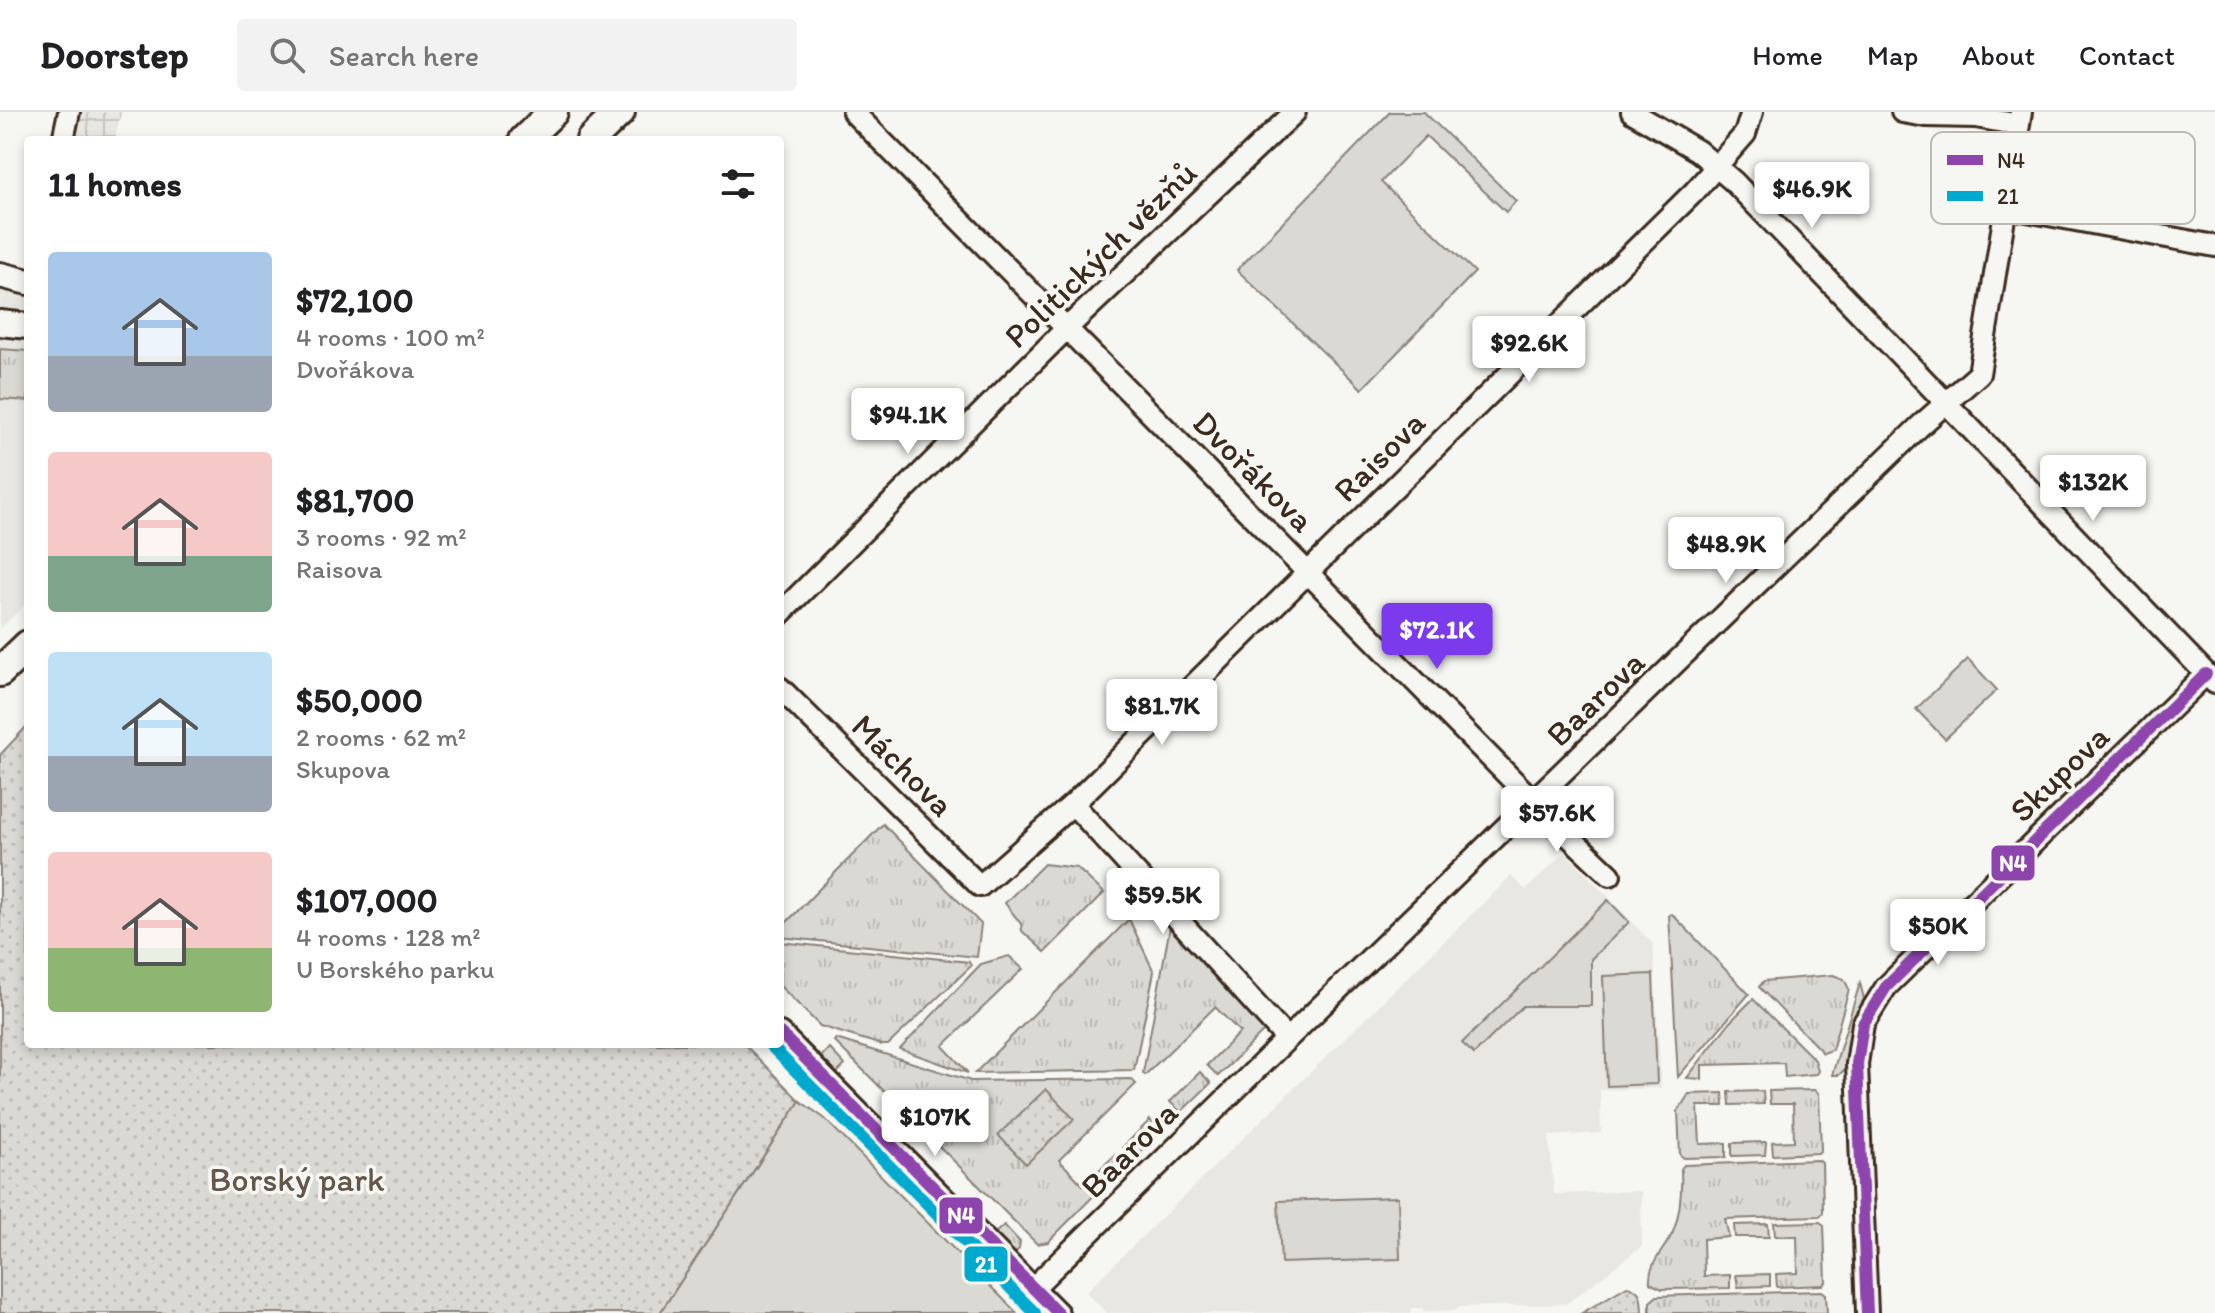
<!DOCTYPE html>
<meta charset="utf-8">
<style>
body{margin:0;font-family:Itim,sans-serif;background:#f2f2f2;color:#202124;height:100vh;display:flex;flex-direction:column;font-size:30px;white-space:nowrap}
*{box-sizing:border-box;margin:0}
p{font-size:26px;color:#757577}
.icon{flex:none;width:44px;height:44px;fill:none;stroke:currentColor;stroke-width:2;stroke-linecap:round;stroke-linejoin:round}
.map{position:relative;flex:1;overflow:hidden}
.panel{position:absolute;left:24px;top:24px;width:760px;height:912px;display:flex;flex-direction:column;background:#fff;border-radius:8px;box-shadow:0 4px 12px #0003}
.panel>*{flex:none}
.price{position:absolute;translate:-50% -68px;padding:0 18px;border-radius:8px;background:#fff;color:#222;font-size:26px;line-height:52px;filter:drop-shadow(0 2px 4px #0008)}
.price::after{content:'';position:absolute;left:50%;top:48px;width:24px;height:18px;margin-left:-12px;background:inherit;clip-path:polygon(0 0,100% 0,50% 100%)}
.price.on{background:#7c3aed;color:#fff}
ul{padding:0;list-style:none}
li{display:flex;align-items:center;gap:24px;height:200px;padding:0 24px}
li span{display:grid;place-items:center;flex:none;width:224px;height:160px;border-radius:8px;color:#555}
li>.icon{margin-inline-start:auto}
span .icon{width:96px;height:96px;fill:#fffc;stroke-width:1}
li b{font-size:34px}
h2{display:flex;justify-content:space-between;align-items:center;height:96px;padding:0 24px;font-size:34px}
header{display:flex;align-items:center;gap:48px;box-sizing:border-box;height:112px;padding:0 40px;background:#fff;border-bottom:2px solid #e0e0e0}
header strong{font-size:38px}
nav{display:flex;gap:44px;margin-inline-start:auto;font-size:28px}
.search{width:560px;height:72px;background:#f2f2f2;display:flex;align-items:center;gap:20px;box-sizing:border-box;padding:0 28px;border-radius:8px;color:#757577;font-size:30px}
.map>svg:first-child{display:block}
.built{fill:#e8e7e2}
.industrial{fill:url(#industrial-grid)}
.grass{fill:url(#grass-tufts);stroke:#8a8278;stroke-width:2}
.park{fill:url(#park-dots);stroke:#8a8278;stroke-width:2}
.garden{fill:#dad9d3;stroke:#8a8278;stroke-width:2}
.lines{fill:none;stroke-linecap:round;stroke-linejoin:round}
.minor-casing{stroke:#3b2a1e;stroke-width:26}
.tertiary-casing{stroke:#3b2a1e;stroke-width:30}
.secondary-casing{stroke:#3b2a1e;stroke-width:34}
.minor{stroke:#f6f6f2;stroke-width:20}
.tertiary{stroke:#f6f6f2;stroke-width:24}
.secondary{stroke:#f6f6f2;stroke-width:28}
.bus-1-casing{stroke:#f6f6f2;stroke-width:18}
.bus-2-casing{stroke:#f6f6f2;stroke-width:18}
.bus-1{stroke:#8e44ad;stroke-width:12}
.bus-2{stroke:#00a9ce;stroke-width:12}
.labels{text-anchor:middle;stroke-width:7;stroke-linejoin:round;paint-order:stroke}
.street-label{font-size:34px;fill:#3b2a1e;stroke:#f6f6f2}
.park-label{font-size:34px;fill:#63564b;stroke:#f6f6f2}
.key{fill:#f6f6f2;stroke:#beb9b2;stroke-width:2}
.key-label{font-size:22px;fill:#3b2a1e}
.line-badge{stroke:#f6f6f2;stroke-width:3}
.badge-label{font-size:22px;text-anchor:middle;font-weight:bold;fill:#fff}
</style>
<header>
<strong>Doorstep</strong>
<div class="search"><svg class="icon" aria-label="search" viewBox="0 0 24 24"><circle cx="10" cy="10" r="6"/><path d="M15 15l6 6"/></svg>Search here</div>
<nav><a>Home</a><a>Map</a><a>About</a><a>Contact</a></nav>
</header>
<div class="map">
<svg width="2215" height="1201" viewBox="0 0 2215 1201">
<defs>
<pattern id="industrial-grid" width="8" height="8" patternUnits="userSpaceOnUse" patternTransform="scale(2)"><rect width="8" height="8" fill="#e8e7e2"/><path d="M0 4h8M4 0v8" fill="none" stroke="#c8c6c1"/></pattern>
<pattern id="grass-tufts" width="24" height="20" patternUnits="userSpaceOnUse" patternTransform="scale(2)"><rect width="24" height="20" fill="#dad9d3"/><path d="M3 7l-1-3M5 7V3M7 7l1-3M15 17l-1-3M17 17v-4M19 17l1-3" fill="none" stroke="#bcbab5"/></pattern>
<pattern id="park-dots" width="8" height="8" patternUnits="userSpaceOnUse" patternTransform="scale(2)"><rect width="8" height="8" fill="#dad9d3"/><path d="M2 2h.1M6 6h.1" fill="none" stroke="#bcbab5" stroke-width="1.8" stroke-linecap="round"/></pattern>
</defs>
<rect width="100%" height="100%" fill="#f6f6f2"/>
<filter id="ink" filterUnits="userSpaceOnUse"><feTurbulence type="fractalNoise" baseFrequency=".0125" numOctaves="2"/><feDisplacementMap in="SourceGraphic" scale="16" xChannelSelector="R" yChannelSelector="G"/><feConvolveMatrix kernelMatrix="1 2 1 2 8 2 1 2 1" color-interpolation-filters="sRGB"/></filter>
<g filter="url(#ink)">
<path class="built" d="M0,175L28,180V202L0,196Z
M0,216L28,221V490L0,517Z
M1565,740L1653,832L1661,976L1600,978L1601,1021L1549,1024L1554,1082L1641,1079L1642,1134L1566,1192L1459,1195L1458,1198L1423,1199V1196H1411V1201H1107L1086,1180L1511,764L1526,778Z"/>
<path class="industrial" d="M78,0H121L115,28H72Z"/>
<path class="grass" d="M0,237L28,239V289L0,287Z
M883,712L981,812L977,845L780,825V817Z
M1044,752L1077,756L1104,781L1045,840L1022,819L1021,812L1005,791Z
M1672,802L1749,882L1678,965L1669,803Z
M1129,807L1154,860L1134,958L975,961Z
M1170,814L1268,915L1218,964L1207,953L1240,920L1215,895L1145,963L1143,961Z
M780,830L969,850L971,854L888,933H882L820,914L780,874Z
M1009,844L1023,857L943,934L968,961L900,937L981,852Z
M1833,863L1844,867L1849,877L1832,938L1823,941L1759,875L1764,869Z
M1860,871L1864,887L1851,921L1848,954L1839,963H1832Z
M1753,887L1815,948L1818,959L1816,962L1785,965L1784,951L1702,953V967L1687,966L1730,910Z
M836,927L971,969L1131,967L1136,972L1059,1048L1083,1073L1115,1043L1125,1052L1048,1130L1037,1132L834,929Z
M829,936L845,953L835,963L819,947Z
M1200,960L1211,971L1181,1000L1170,990Z
M1815,978L1819,982L1821,1038L1818,1041L1773,1043L1772,1030L1794,1029L1793,992H1770L1769,979Z
M1763,979L1764,992L1730,993L1729,980Z
M1723,981L1724,994H1698L1700,1032L1726,1031V1045L1684,1046L1680,1043L1678,999L1689,982Z
M893,1001L907,1015L896,1025L883,1012Z
M1150,1008L1161,1019L1134,1046L1123,1035Z
M1766,1030L1765,1043L1732,1044V1031Z
M1818,1048L1822,1051L1823,1101L1820,1104L1725,1107L1729,1125L1703,1127L1704,1164L1730,1163V1176L1662,1177L1650,1171C1648,1151 1665,1138 1673,1120C1681,1100 1682,1079 1681,1057L1684,1053Z
M1820,1110L1824,1113L1826,1170L1823,1173L1777,1175L1776,1162L1798,1161L1797,1124H1775L1774,1111Z
M1768,1112L1769,1125H1735L1734,1113Z
M1004,1113L1020,1130L1019,1137L1013,1143L993,1123Z
M1770,1162V1174L1738,1175L1736,1163Z
M1822,1179L1826,1182L1827,1201H1650V1190L1657,1184Z"/>
<path class="park" d="M28,613V932H744L800,989L660,1201H0V643Z
M1046,977L1074,1007L1026,1052L998,1023Z
M1627,1174C1643,1178 1641,1187 1642,1201H1582Z"/>
<path class="garden" d="M1390,0H1424L1516,89L1506,100L1426,24L1381,70L1475,160L1362,277L1237,158Z
M1968,547L1997,578L1945,627L1916,597Z
M1608,788L1629,810L1591,847V894H1523L1474,942L1462,931Z
M1653,862L1657,972L1607,974L1603,864Z
M800,989L824,1006L1017,1201H660Z
M1398,1085L1400,1147L1281,1151L1278,1089Z"/>
<g class="lines">
<g class="minor-casing">
<path id="minor" d="M853,0L1555,711L1610,763
M1632,0L1698,39L1733,69L2215,571
M1902,0L1926,4L1976,5L2019,13
M63,28L69,0
M2006,95L2215,134
M780,502L1066,217L1295,0
M780,576L980,774L1073,692L1694,80L1745,22L1752,0
M1073,692L1287,927
M780,921L1058,1201
M1033,1176L1287,927L1921,313L1979,262L2021,0
M1867,1201L1857,952L1863,912L1886,875L2206,562"/>
</g>
<g class="tertiary-casing">
<path id="tertiary" d="M0,163L28,170
M0,211L28,214"/>
</g>
<g class="secondary-casing">
<path id="secondary" d="M524,28L553,0
M591,28L620,0
M0,560L28,533"/>
</g>
<use href="#minor" class="minor"/>
<use href="#tertiary" class="tertiary"/>
<use href="#secondary" class="secondary"/>
<g class="bus-1-casing">
<path id="bus-1" d="M780,921L1058,1201
M1867,1201L1857,952L1863,912L1886,875L2206,562"/>
</g>
<g class="bus-2-casing">
<path id="bus-2" d="M769,932L1035,1201"/>
</g>
<use href="#bus-1" class="bus-1"/>
<use href="#bus-2" class="bus-2"/>
</g>
</g>
<g class="labels">
<g class="street-label">
<text transform="translate(1100 142) rotate(-44)" y="12">Politických vězňů</text>
<text transform="translate(1379 344) rotate(-45)" y="12">Raisova</text>
<text transform="translate(1254 359) rotate(45)" y="12">Dvořákova</text>
<text transform="translate(1595 586) rotate(-44)" y="12">Baarova</text>
<text transform="translate(903 653) rotate(45)" y="12">Máchova</text>
<text transform="translate(2059 661) rotate(-44)" y="12">Skupova</text>
<text transform="translate(1129 1037) rotate(-45)" y="12">Baarova</text>
</g>
<g class="park-label">
<text x="297" y="1079">Borský park</text>
</g>
</g>
<rect x="1931" y="20" width="264" height="92" rx="12" class="key"/>
<rect x="1947" y="43" width="36" height="10" fill="#8e44ad"/>
<rect x="1947" y="79" width="36" height="10" fill="#00a9ce"/>
<g class="key-label">
<text x="1997" y="56">N4</text>
<text x="1997" y="92">21</text>
</g>
<g class="line-badge">
<rect x="1990" y="732" width="46" height="38" rx="8" fill="#8e44ad"/>
<rect x="938" y="1084" width="46" height="39" rx="8" fill="#8e44ad"/>
<rect x="963" y="1133" width="46" height="38" rx="8" fill="#00a9ce"/>
</g>
<g class="badge-label">
<text x="2013" y="759">N4</text>
<text x="961" y="1111">N4</text>
<text x="986" y="1160">21</text>
</g>
</svg>
<b class="price" style="left:1812px;top:118px">$46.9K</b>
<b class="price" style="left:1529px;top:272px">$92.6K</b>
<b class="price" style="left:908px;top:344px">$94.1K</b>
<b class="price" style="left:2093px;top:411px">$132K</b>
<b class="price" style="left:1726px;top:473px">$48.9K</b>
<b class="price on" style="left:1437px;top:559px">$72.1K</b>
<b class="price" style="left:1162px;top:635px">$81.7K</b>
<b class="price" style="left:1557px;top:742px">$57.6K</b>
<b class="price" style="left:1163px;top:824px">$59.5K</b>
<b class="price" style="left:1938px;top:855px">$50K</b>
<b class="price" style="left:935px;top:1046px">$107K</b>
<section class="panel">
<h2>11 homes<svg class="icon" aria-label="filters" viewBox="0 0 24 24"><path d="M4 7h16M4 17h16"/><circle cx="9" cy="7" r="2"/><circle cx="15" cy="17" r="2"/></svg></h2>
<ul>
<li><span style="background:linear-gradient(#a9c7e8 65%,#9aa5b1 0)"><svg class="icon" aria-label="home" viewBox="0 0 24 24"><path d="M3 11l9-7 9 7M6 9v11h12V9"/></svg></span><div><b>$72,100</b><p>4 rooms · 100 m²</p><p>Dvořákova</p></div></li>
<li><span style="background:linear-gradient(#f6c9c9 65%,#7fa58c 0)"><svg class="icon" aria-label="home" viewBox="0 0 24 24"><path d="M3 11l9-7 9 7M6 9v11h12V9"/></svg></span><div><b>$81,700</b><p>3 rooms · 92 m²</p><p>Raisova</p></div></li>
<li><span style="background:linear-gradient(#bfe0f5 65%,#9aa5b1 0)"><svg class="icon" aria-label="home" viewBox="0 0 24 24"><path d="M3 11l9-7 9 7M6 9v11h12V9"/></svg></span><div><b>$50,000</b><p>2 rooms · 62 m²</p><p>Skupova</p></div></li>
<li><span style="background:linear-gradient(#f6c9c9 60%,#8fb573 0)"><svg class="icon" aria-label="home" viewBox="0 0 24 24"><path d="M3 11l9-7 9 7M6 9v11h12V9"/></svg></span><div><b>$107,000</b><p>4 rooms · 128 m²</p><p>U Borského parku</p></div></li>
</ul>
</section>
</div>
